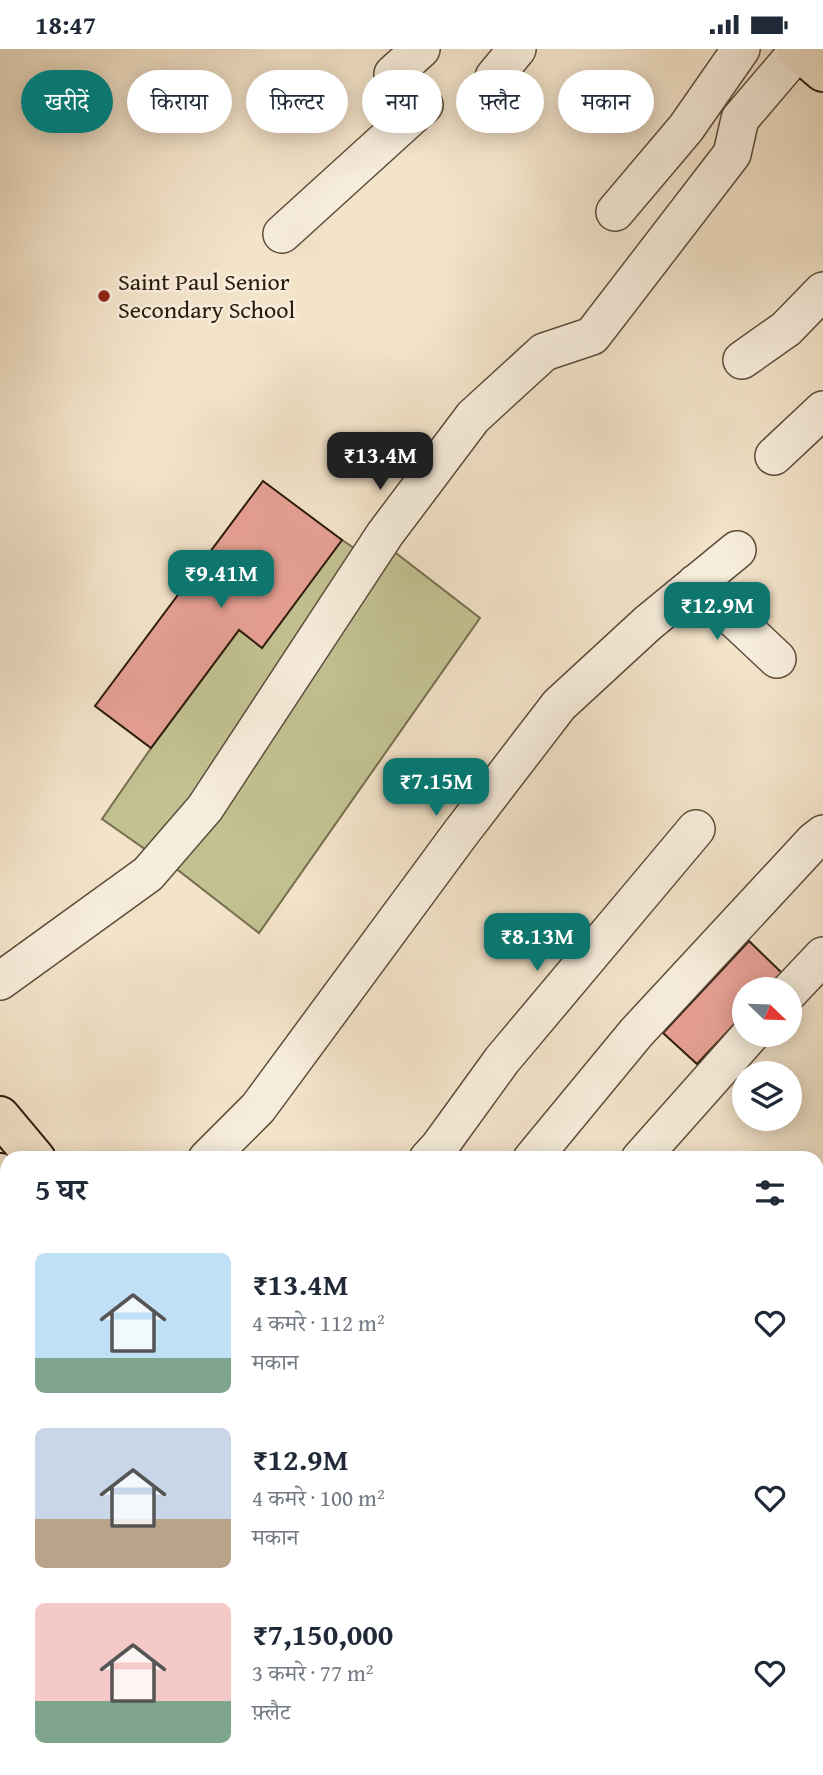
<!DOCTYPE html>
<html lang="hi">
<meta charset="utf-8">
<style>
body{margin:0;font-family:"Gentium Book Plus","Noto Serif Devanagari",serif;background:#f6f6f7;color:#1f2937;height:100vh;display:flex;flex-direction:column;font-size:26px;white-space:nowrap}
*{box-sizing:border-box;margin:0}
p{font-size:23px;color:#747a83}
.icon{flex:none;width:38px;height:38px;fill:none;stroke:currentColor;stroke-width:2;stroke-linecap:round;stroke-linejoin:round}
.map{position:relative;flex:1;overflow:hidden}
.drawer{position:absolute;left:0px;top:1102px;width:824px;height:625px;display:flex;flex-direction:column;background:#fff;border-radius:21px 21px 0 0;box-shadow:0 4px 18px #0003}
.drawer>*{flex:none}
.banner{position:absolute;left:21px;top:21px;width:782px;height:63px;display:flex;gap:14px}
.needle{width:46px;rotate:113deg}
.tools{position:absolute;left:732px;top:928px;display:grid;gap:14px}
.tools a{display:grid;place-items:center;width:70px;height:70px;border-radius:50%;background:#fff;box-shadow:0 4px 18px #0003;font-size:35px}
.price{position:absolute;translate:-50% -60px;padding:0 16px;border-radius:14px;background:#0f766e;color:#fff;font-size:23px;line-height:46px;filter:drop-shadow(0 2px 4px #0008)}
.price::after{content:'';position:absolute;left:50%;top:42px;width:21px;height:16px;margin-left:-10px;background:inherit;clip-path:polygon(0 0,100% 0,50% 100%)}
.price.active{background:#222;color:#fff}
ul{padding:0;list-style:none}
li{display:flex;align-items:center;gap:21px;height:175px;padding:0 35px}
li span{display:grid;place-items:center;flex:none;width:196px;height:140px;border-radius:10px;color:#555}
li>.icon{margin-inline-start:auto}
span .icon{width:84px;height:84px;fill:#fffc;stroke-width:1}
li b{font-size:30px}
h2{display:flex;justify-content:space-between;align-items:center;height:84px;padding:0 35px;font-size:30px}
.pill{padding:0 24px;border-radius:32px;background:#fff;box-shadow:0 4px 18px #0003;font-size:24px;line-height:63px}
.pill.active{background:#0f766e;color:#fff}
.status{display:flex;justify-content:space-between;align-items:center;height:49px;padding:0 35px;background:#fff;direction:ltr}
.status svg{height:19px;fill:currentColor}
.map>svg:first-child{display:block}
.green{fill:#c2c192;stroke:#766e4e;stroke-width:2}
.lines{fill:none;stroke-linecap:round;stroke-linejoin:round}
.canal{stroke:#a1bbc1;stroke-width:32}
.building{fill:#e6a094;stroke:#2b1b0b;stroke-width:2}
.minor-casing{stroke:#5d4d3a;stroke-width:40}
.major-casing{stroke:#2b1b0b;stroke-width:42}
.highway-casing{stroke:#2b1b0b;stroke-width:42}
.minor{stroke:#f7eddc;stroke-width:37}
.major{stroke:#f3e3c9;stroke-width:38}
.highway{stroke:#f3e3c9;stroke-width:38}
.rail-casing{stroke:#2b1b0b;stroke-width:8}
.rail{stroke:#f7eddc;stroke-width:5;stroke-dasharray:16;stroke-linecap:butt}
.poi-dot{fill:#8f2418;stroke:#f7eddc;stroke-width:2.5}
.labels{text-anchor:middle;stroke-width:5;stroke-linejoin:round;paint-order:stroke}
.poi-label{font-size:24px;fill:#2b1b0b;stroke:#f7eddc;text-anchor:start}
</style>
<div class="status"><b>18:47</b><svg viewBox="0 0 49 12"><path d="M0 12V9h3v3zM5 12V6h3v6zM10 12V3h3v9zM15 12V0h3v12zM26 1h20v11H26zM47 4h2v5h-2z"/></svg></div>
<div class="map">
<svg width="823" height="1726" viewBox="0 0 823 1726">
<rect width="100%" height="100%" fill="#f3e3c9"/>
<filter id="stains"><feTurbulence type="fractalNoise" baseFrequency=".00286" numOctaves="4"/><feColorMatrix values="0 0 0 0 .2 0 0 0 0 .09 0 0 0 0 .02 0 0 0 .5 -.17"/></filter>
<radialGradient id="worn" r=".72"><stop offset=".6" stop-color="#630" stop-opacity="0"/><stop offset="1" stop-color="#630" stop-opacity=".3"/></radialGradient>
<path class="green" d="M342,491L363,505L152,805L102,770L151,699L239,581L262,598Z
M392,501L480,569L259,884L174,818Z"/>
<g class="lines">
<path class="canal" d="M0,1167L7,1175"/>
</g>
<path class="building" d="M263,432L342,491L262,599L239,581L151,699L95,657Z
M749,892L782,924L767,940H744V965L697,1015L663,984Z"/>
<g class="lines">
<g class="minor-casing">
<path id="minor" d="M494,28L517,0
M615,163L686,79L741,0
M282,185L424,56L393,25L421,0
M742,311L786,280L823,242
M774,407L823,361
M696,534L777,610
M0,932L148,825L205,759L385,485L473,368L544,303L592,287L732,105L740,70L798,2
M789,943L823,907
M207,1110L258,1059L460,785L559,656L648,574L737,501
M428,1110L439,1098L502,1011L696,780
M532,1110L636,984L814,792L823,785
M640,1110L751,985
M817,1165L823,1160
M0,1218L7,1212
M817,1318L823,1313
M817,1556L823,1549
M0,1633L7,1638
M817,1688L823,1683
M166,1720L172,1726
M0,1725L7,1716
M588,1726L594,1720
M773,1726L780,1720"/>
</g>
<g class="major-casing">
<path id="major" d="M796,0L823,23"/>
</g>
<g class="highway-casing">
<path id="highway" d="M0,1067L36,1110
M0,1124L7,1132
M658,1720L665,1726
M714,1720L721,1726"/>
</g>
<use href="#minor" class="minor"/>
<use href="#major" class="major"/>
<use href="#highway" class="highway"/>
<g class="rail-casing">
<path id="rail" d="M0,1507L7,1513
M271,1720L278,1726"/>
</g>
<use href="#rail" class="rail"/>
</g>
<circle class="poi-dot" cx="104" cy="247" r="7"/>
<g class="labels">
<g class="poi-label">
<text x="118" y="241">Saint Paul Senior<tspan x="118" dy="28">Secondary School</tspan></text>
</g>
</g>
<rect width="100%" height="100%" filter="url(#stains)"/>
<rect width="100%" height="100%" fill="url(#worn)"/>
</svg>
<div class="tools">
<a><svg class="needle" viewBox="-14 -14 28 28"><path d="M0-13l5 13h-10z" fill="#e53935"/><path d="M0 13l5-13h-10z" fill="#747a83"/></svg></a>
<a><svg class="icon" aria-label="layers" viewBox="0 0 24 24"><path d="M12 4l9 5-9 5-9-5zM3 14l9 5 9-5"/></svg></a>
</div>
<b class="price active" style="left:380px;top:443px">₹13.4M</b>
<b class="price" style="left:221px;top:561px">₹9.41M</b>
<b class="price" style="left:717px;top:593px">₹12.9M</b>
<b class="price" style="left:436px;top:769px">₹7.15M</b>
<b class="price" style="left:537px;top:924px">₹8.13M</b>
<div class="banner">
<a class="pill active">खरीदें</a>
<a class="pill">किराया</a>
<a class="pill">फ़िल्टर</a>
<a class="pill">नया</a>
<a class="pill">फ़्लैट</a>
<a class="pill">मकान</a>
</div>
<section class="drawer">
<h2>5 घर<svg class="icon" aria-label="filters" viewBox="0 0 24 24"><path d="M4 7h16M4 17h16"/><circle cx="9" cy="7" r="2"/><circle cx="15" cy="17" r="2"/></svg></h2>
<ul>
<li><span style="background:linear-gradient(#bfe0f5 75%,#7fa58c 0)"><svg class="icon" aria-label="home" viewBox="0 0 24 24"><path d="M3 11l9-7 9 7M6 9v11h12V9"/></svg></span><div><b>₹13.4M</b><p>4 कमरे · 112 m²</p><p>मकान</p></div><svg class="icon" aria-label="heart" viewBox="0 0 24 24"><path d="M12 20l-8-8c-3-5 5-10 8-4 3-6 11-1 8 4z"/></svg></li>
<li><span style="background:linear-gradient(#c9d6e8 65%,#b9a48a 0)"><svg class="icon" aria-label="home" viewBox="0 0 24 24"><path d="M3 11l9-7 9 7M6 9v11h12V9"/></svg></span><div><b>₹12.9M</b><p>4 कमरे · 100 m²</p><p>मकान</p></div><svg class="icon" aria-label="heart" viewBox="0 0 24 24"><path d="M12 20l-8-8c-3-5 5-10 8-4 3-6 11-1 8 4z"/></svg></li>
<li><span style="background:linear-gradient(#f6c9c9 70%,#7fa58c 0)"><svg class="icon" aria-label="home" viewBox="0 0 24 24"><path d="M3 11l9-7 9 7M6 9v11h12V9"/></svg></span><div><b>₹7,150,000</b><p>3 कमरे · 77 m²</p><p>फ़्लैट</p></div><svg class="icon" aria-label="heart" viewBox="0 0 24 24"><path d="M12 20l-8-8c-3-5 5-10 8-4 3-6 11-1 8 4z"/></svg></li>
</ul>
</section>
</div>
